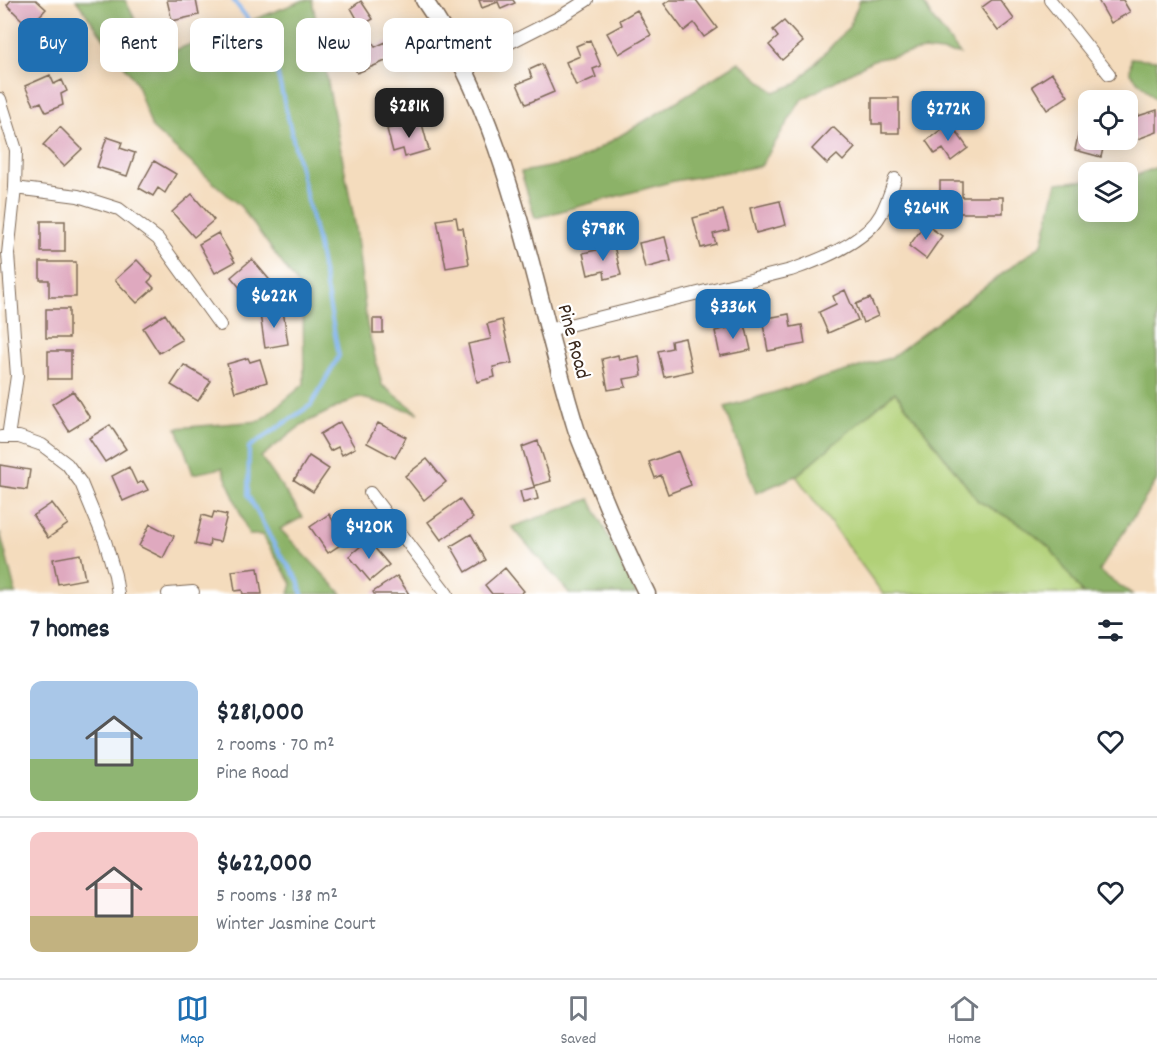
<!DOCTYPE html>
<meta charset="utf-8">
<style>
body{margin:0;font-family:Dekko,sans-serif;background:#f6f6f7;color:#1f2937;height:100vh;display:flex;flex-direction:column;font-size:22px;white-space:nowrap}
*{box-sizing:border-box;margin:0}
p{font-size:20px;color:#747a83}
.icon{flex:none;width:33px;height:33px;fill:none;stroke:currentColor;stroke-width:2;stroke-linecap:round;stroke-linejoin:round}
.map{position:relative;height:594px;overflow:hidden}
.sheet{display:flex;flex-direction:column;background:#fff;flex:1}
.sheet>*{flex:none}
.hud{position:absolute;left:18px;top:18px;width:600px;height:54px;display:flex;gap:12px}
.buttons{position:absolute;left:1078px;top:90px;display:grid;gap:12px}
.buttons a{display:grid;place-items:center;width:60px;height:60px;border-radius:12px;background:#fff;box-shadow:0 3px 15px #0003;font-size:30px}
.price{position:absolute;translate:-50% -51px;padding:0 14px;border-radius:12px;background:#1f6fb2;color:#fff;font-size:20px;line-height:39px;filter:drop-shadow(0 2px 3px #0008)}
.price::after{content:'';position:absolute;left:50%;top:36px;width:18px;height:14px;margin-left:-9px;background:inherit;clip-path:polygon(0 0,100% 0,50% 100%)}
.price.selected{background:#222;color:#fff}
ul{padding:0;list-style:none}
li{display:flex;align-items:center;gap:18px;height:150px;padding:0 30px}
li+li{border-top:2px solid #e0e1e3}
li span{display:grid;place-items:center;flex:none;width:168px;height:120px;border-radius:12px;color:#555}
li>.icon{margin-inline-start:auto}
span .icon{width:72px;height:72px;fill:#fffc;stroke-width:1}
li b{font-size:26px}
h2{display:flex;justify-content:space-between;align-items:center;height:72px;padding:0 30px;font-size:26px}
.pill{padding:0 21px;border-radius:12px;background:#fff;box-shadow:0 3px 15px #0003;font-size:21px;line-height:54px}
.pill.selected{background:#1f6fb2;color:#fff}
.tabs{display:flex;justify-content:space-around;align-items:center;height:84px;border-top:2px solid #e0e1e3;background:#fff;font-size:16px;color:#747a83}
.tabs a{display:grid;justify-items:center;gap:3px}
.tabs .selected{color:#1f6fb2}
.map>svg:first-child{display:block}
.green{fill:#b1d077;stroke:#767d4a;stroke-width:1.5}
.forest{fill:#8cb268;stroke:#646e43;stroke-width:1.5}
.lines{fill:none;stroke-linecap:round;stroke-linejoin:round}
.stream{stroke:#81b4ee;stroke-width:4}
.building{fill:#dfa9bf}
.street-casing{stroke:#7c6856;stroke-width:14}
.secondary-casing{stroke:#7c6856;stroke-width:19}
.street{stroke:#fff;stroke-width:12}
.secondary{stroke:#fff;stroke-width:16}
.labels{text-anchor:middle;stroke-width:4.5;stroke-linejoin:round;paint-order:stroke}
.street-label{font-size:21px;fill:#3b2a1e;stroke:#fff}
</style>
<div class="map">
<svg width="1157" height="594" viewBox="0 0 1157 594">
<rect width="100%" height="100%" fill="#fff"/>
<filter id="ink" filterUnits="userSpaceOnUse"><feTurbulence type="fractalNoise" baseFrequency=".0167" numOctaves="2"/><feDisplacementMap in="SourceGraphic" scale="12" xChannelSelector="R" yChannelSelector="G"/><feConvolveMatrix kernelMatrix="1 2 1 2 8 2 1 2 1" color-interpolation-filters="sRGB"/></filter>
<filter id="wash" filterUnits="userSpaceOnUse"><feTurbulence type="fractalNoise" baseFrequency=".008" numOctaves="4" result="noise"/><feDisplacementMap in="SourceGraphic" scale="24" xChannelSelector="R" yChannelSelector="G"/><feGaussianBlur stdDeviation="1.35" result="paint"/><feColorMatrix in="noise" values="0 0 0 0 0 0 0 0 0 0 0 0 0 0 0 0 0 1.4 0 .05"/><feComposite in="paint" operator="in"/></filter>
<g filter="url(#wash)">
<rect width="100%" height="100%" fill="#f4dcbd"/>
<path class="green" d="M895,392L978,501L1022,525L1051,548L1083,594H883L796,476Z"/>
<path class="forest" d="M76,0H125L155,58L304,0H312L356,229L367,325L382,385L419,413L358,397L303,424L261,457L303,517L280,529L342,594H289L292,584L262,535H249L222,468L193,474L177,428L260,421L304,384L303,292L241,207L152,128L136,82Z
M860,0H922L932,18L960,54L924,50L873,60L801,100L761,166L674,181L535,218L521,172L576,162L658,113L739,62L774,92L796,84L849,27Z
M1131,58L1157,60V101L1130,73Z
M1157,167V480L1099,571L1132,594H1083L1050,548L1022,525L978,501L895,392L796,476L756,493L725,407L890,358L1042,244L1057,183L1089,180V212H1128V176L1138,175Z
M590,499L636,594H570L512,527Z
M0,532L16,594H0Z"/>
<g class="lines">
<path class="stream" d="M233,0L266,42L273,55L317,240L339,356L311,405L249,447L248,495L276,548L298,580L302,594"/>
</g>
<g id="blocks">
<path class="building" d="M11,0H36L46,9L29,27L7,5Z
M167,0H196L199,15L172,21Z
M479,0H513L515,3L501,9L498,2L482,8Z
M670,0H696L717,28L704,37L694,23L684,31L664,4Z
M992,0H1000L1014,19L998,31L981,8Z
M1098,0H1123L1130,12L1111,23Z
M361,1L373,19L361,26L351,8Z
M637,10L651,35L619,54L607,33L622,25L620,20Z
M784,21L803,42L782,60L769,45L778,37L773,30Z
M367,29L375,47L388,41L395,57L357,73L342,40Z
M46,33L55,58L32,66L23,40Z
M590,40L601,66L593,69L596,77L576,86L566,62L580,56L576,46Z
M542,64L554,92L526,104L517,84L532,78L529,70Z
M1052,73L1068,96L1047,110L1032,86Z
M50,75L54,84L62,80L67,91L61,94L63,105L46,112L41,102L34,105L25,86Z
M872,98H899V133H882V124H872Z
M1157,110V132L1135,140L1128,120V113L1136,111L1138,116Z
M421,120L429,150L405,157L403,149L393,152L387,129Z
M950,123L968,148L951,161L943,149L935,154L926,141Z
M60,127L82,149L64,166L43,145Z
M833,127L855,148L843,161L837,155L827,164L812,149Z
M1088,127L1089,140H1105L1101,157L1075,150L1079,131L1087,133Z
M107,137L122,142L120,148L135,153L127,176L97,167Z
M154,161L176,174L165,193L158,188L153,196L139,188Z
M940,181H962V197H1003V213H940Z
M192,194L214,220L194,237L172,212Z
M780,201L786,225L756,233L750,208Z
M723,210L729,230L713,234L716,244L701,248L693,218Z
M456,217L458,228H463L469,264L446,268L437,220Z
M41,221H65V252H41Z
M925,224L942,236L926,259L909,246Z
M218,233L235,262L215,273L199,244Z
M665,237L671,261L645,268L639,243Z
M614,246L621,275L605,279L604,271L588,275L583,253Z
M252,259L273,284L258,297L252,290L246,295L231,277Z
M137,260L153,277L148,282L154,288L137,303L115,280Z
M40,262H76V297H49V280H40Z
M845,290L858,320L828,333L819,312L836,304L833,296Z
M870,298L878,316L863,323L856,304Z
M46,309H69V338H46Z
M283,310L288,344L265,348L260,314Z
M165,314L182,340L159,353L143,328Z
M789,314L791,327L802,325L805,344L768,351L762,319Z
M373,319H383V333H373Z
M502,320L512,363L493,367L495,377L477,382L468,344L491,339L487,324Z
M745,324L751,350L720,356L715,331Z
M685,338L692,371L664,377L658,351L672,348L671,341Z
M48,351H71V379H48Z
M618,355L619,360L639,356L642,376L624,379L626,387L608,390L602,359Z
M248,358L250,362L260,359L267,382L235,392L227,364Z
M184,365L211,381L198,401L171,385Z
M73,391L90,418L69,431L52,404Z
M340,422L355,448L342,455L338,447L330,451L320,434Z
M378,423L406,437L395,458L367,443Z
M110,425L126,449L105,462L89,438Z
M538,441L551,481L534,486L522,447Z
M678,451L691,485L668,494L661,475L655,478L649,462Z
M309,456L329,469L313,492L294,480Z
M427,459L446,482L424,500L405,476Z
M0,465L30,470L27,490L0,486Z
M129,467L137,484L143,481L148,490L123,501L112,476Z
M535,487L538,499L523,503L520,491Z
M460,499L473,518L441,540L428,522Z
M52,503L68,524L48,538L33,516Z
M214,512L227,515L220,542L210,540L209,547L195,544L202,515L212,518Z
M329,514L346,541L328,553L310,527Z
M150,524L174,536L163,558L139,546Z
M471,534L486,560L466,572L451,546Z
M368,540L389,565L370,581L349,556Z
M80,554L85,579L58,584L53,559Z
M258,568L262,594H243L242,590L235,591L232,571Z
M505,568L524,591L520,594H492L485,585Z
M397,576L409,594H374L373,592Z"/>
</g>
</g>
<g filter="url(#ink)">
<use href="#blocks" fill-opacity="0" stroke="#7c6856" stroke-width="1.5"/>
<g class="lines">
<g class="street-casing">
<path id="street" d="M1050,0L1109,74
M462,67L560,17L587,0
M0,99L16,150L15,188L8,254L17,376L8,437
M15,188L78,196L119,209L158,239L220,325
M549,330L791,270C820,260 866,242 881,214C887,203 891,191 895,179
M1,437H19L42,445L67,464L81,483L105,541L115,575L118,594
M370,493L447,594
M168,594L193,592"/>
</g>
<g class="secondary-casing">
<path id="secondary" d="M424,0C509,122 531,282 574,422C579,440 587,456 594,473C610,514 627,554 647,594"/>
</g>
<use href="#street" class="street"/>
<use href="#secondary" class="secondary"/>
</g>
</g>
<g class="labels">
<g class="street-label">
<text transform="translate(575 341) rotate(75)" y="7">Pine Road</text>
</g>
</g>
</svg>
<div class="buttons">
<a><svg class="icon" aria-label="locate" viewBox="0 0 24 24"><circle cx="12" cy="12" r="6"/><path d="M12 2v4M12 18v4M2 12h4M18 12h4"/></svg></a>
<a><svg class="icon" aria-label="layers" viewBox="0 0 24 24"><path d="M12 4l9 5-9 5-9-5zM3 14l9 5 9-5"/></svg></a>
</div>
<b class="price selected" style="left:409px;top:139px">$281K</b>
<b class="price" style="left:948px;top:142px">$272K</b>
<b class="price" style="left:926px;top:241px">$264K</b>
<b class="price" style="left:603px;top:262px">$798K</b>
<b class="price" style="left:274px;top:329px">$622K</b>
<b class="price" style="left:733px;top:340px">$336K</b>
<b class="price" style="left:369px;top:560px">$420K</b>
<div class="hud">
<a class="pill selected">Buy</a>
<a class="pill">Rent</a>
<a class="pill">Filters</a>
<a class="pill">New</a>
<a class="pill">Apartment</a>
</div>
</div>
<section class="sheet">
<h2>7 homes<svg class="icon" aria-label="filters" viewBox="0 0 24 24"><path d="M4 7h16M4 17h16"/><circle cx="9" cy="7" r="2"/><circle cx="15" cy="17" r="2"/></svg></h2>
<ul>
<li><span style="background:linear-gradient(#a9c7e8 65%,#8fb573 0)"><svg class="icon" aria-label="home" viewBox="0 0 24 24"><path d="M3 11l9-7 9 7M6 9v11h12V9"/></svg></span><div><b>$281,000</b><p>2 rooms · 70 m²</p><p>Pine Road</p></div><svg class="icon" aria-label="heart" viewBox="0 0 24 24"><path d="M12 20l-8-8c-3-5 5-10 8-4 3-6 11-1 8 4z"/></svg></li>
<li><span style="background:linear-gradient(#f6c9c9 70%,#c2b280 0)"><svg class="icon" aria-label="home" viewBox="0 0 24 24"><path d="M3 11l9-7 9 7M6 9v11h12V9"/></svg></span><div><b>$622,000</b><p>5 rooms · 138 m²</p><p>Winter Jasmine Court</p></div><svg class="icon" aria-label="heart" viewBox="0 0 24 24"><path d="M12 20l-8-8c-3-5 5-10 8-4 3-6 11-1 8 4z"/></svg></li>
</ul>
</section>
<nav class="tabs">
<a class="selected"><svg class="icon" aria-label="map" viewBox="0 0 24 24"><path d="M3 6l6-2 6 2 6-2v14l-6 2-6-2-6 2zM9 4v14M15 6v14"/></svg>Map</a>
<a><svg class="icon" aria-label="saved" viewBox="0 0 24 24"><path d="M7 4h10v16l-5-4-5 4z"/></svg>Saved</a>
<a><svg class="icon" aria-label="home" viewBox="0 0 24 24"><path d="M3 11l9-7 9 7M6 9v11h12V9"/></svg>Home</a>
</nav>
